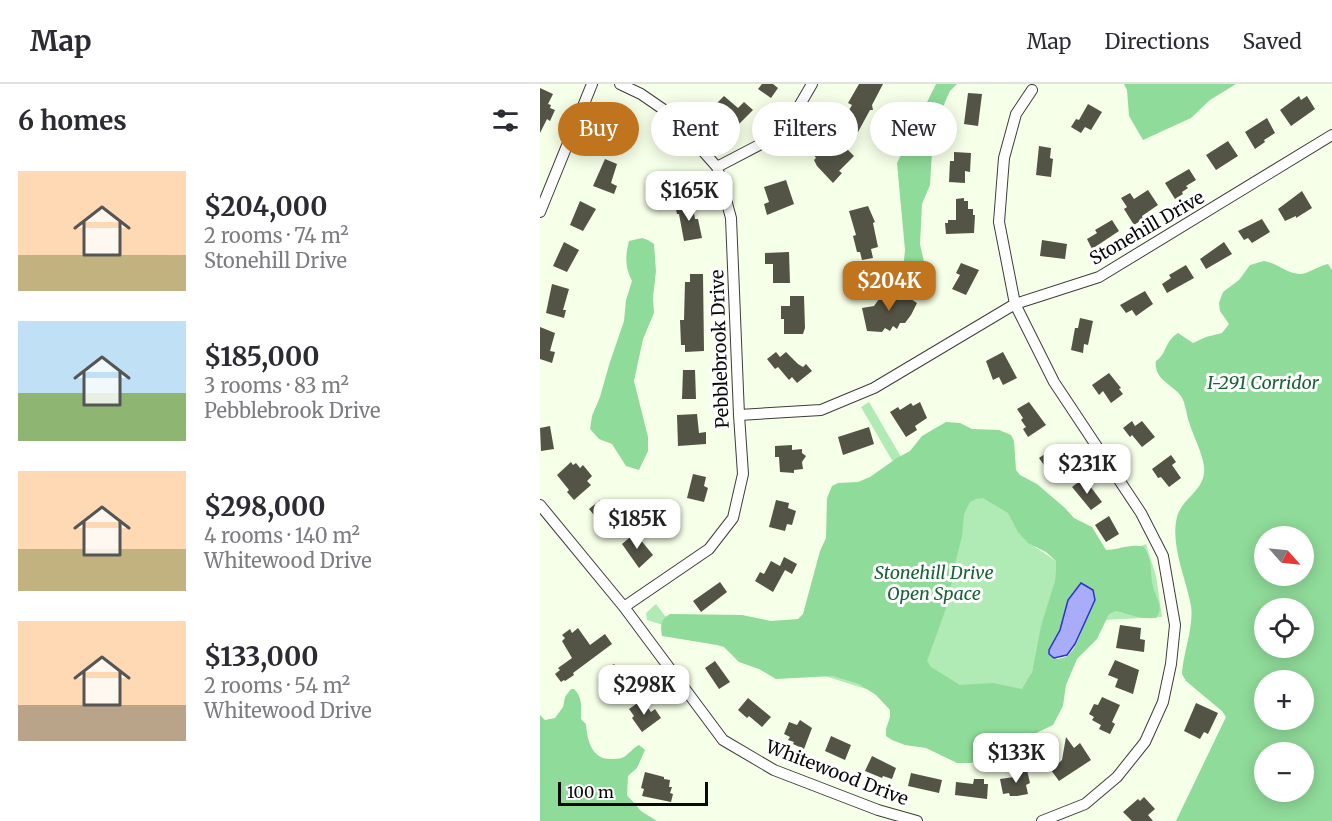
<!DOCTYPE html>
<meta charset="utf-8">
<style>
body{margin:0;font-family:Merriweather,serif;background:#f7f7f7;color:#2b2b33;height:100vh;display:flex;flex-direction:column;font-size:22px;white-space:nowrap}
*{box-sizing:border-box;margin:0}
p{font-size:20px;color:#7c7c81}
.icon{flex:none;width:33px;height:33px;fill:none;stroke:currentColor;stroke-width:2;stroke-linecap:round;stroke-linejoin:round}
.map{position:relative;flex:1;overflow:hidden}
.sheet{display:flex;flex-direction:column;background:#fff;width:540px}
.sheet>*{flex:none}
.hud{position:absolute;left:18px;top:18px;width:570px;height:54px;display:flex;gap:12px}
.needle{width:39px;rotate:117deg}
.controls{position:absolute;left:714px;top:442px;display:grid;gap:12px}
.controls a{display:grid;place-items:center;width:60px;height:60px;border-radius:50%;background:#fff;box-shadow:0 3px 15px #0003;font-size:30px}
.scale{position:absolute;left:18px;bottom:15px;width:150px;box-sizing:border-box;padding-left:6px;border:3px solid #0a0a0a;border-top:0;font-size:16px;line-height:21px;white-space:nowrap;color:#0a0a0a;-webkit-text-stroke:4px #fff;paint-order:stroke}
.price{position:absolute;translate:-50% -51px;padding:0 14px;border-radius:12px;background:#fff;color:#222;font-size:20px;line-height:39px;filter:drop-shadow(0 2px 3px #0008)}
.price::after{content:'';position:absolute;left:50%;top:36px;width:18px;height:14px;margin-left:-9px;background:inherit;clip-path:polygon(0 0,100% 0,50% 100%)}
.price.current{background:#bf741d;color:#fff}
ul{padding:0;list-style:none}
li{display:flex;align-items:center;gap:18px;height:150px;padding:0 18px}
li span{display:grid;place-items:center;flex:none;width:168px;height:120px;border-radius:0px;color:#555}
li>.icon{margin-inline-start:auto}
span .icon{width:72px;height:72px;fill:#fffc;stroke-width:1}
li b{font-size:26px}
h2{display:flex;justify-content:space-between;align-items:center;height:72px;padding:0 18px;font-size:26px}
.chip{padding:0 21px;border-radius:27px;background:#fff;box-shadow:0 3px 15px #0003;font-size:21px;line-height:54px}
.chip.current{background:#bf741d;color:#fff}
header{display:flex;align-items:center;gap:36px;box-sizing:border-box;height:84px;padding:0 30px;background:#fff;border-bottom:2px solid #e1e1e2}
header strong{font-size:28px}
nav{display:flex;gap:33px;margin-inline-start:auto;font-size:21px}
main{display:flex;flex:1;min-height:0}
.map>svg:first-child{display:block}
.green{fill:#b0eab4}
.forest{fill:#8fdb99;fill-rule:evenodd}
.water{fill:#a9adf9;stroke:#2d30d3;stroke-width:1.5}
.building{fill:#535346}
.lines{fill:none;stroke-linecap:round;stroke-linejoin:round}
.street-casing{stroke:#3d3d3d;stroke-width:12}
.street{stroke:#fff;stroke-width:10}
.labels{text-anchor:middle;stroke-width:6;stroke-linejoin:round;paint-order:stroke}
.street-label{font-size:18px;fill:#0a0a0a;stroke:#fff}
.park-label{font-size:18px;font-style:italic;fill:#196335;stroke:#fff}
</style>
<header>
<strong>Map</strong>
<nav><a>Map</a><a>Directions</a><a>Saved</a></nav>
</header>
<main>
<section class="sheet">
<h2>6 homes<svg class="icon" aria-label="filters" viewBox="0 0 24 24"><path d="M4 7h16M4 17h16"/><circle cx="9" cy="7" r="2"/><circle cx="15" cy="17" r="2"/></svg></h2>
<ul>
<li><span style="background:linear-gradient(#ffd9b3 70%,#c2b280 0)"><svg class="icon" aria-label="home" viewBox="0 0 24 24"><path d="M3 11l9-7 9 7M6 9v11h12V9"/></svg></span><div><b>$204,000</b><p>2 rooms · 74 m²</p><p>Stonehill Drive</p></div></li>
<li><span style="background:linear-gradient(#bfe0f5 60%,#8fb573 0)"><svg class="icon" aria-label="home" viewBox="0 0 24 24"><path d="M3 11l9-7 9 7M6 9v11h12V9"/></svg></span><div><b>$185,000</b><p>3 rooms · 83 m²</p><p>Pebblebrook Drive</p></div></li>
<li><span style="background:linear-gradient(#ffd9b3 65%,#c2b280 0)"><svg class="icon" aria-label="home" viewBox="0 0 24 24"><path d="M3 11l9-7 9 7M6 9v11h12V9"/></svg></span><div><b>$298,000</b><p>4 rooms · 140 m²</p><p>Whitewood Drive</p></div></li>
<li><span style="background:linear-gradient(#ffd9b3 70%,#b9a48a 0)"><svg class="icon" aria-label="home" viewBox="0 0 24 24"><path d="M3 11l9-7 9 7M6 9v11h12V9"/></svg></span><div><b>$133,000</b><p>2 rooms · 54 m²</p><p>Whitewood Drive</p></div></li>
</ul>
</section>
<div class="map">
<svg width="792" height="737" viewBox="0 0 792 737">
<rect width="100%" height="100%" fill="#f6ffe7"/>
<path class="green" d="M329,318L375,397L454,351L495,463L516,477L515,497L606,460L616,492L622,533L502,539L492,588L485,602L483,645L447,643L107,536L106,529L116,520L125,532L269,578L367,402L321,323Z"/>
<path class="forest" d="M396,0H417L410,7L397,36L392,68L390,101L382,120L380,160L384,178L385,189L381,195L367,192L363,186L365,166L357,79Z
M584,0H696L670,16L651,34L603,56L589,32L587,6Z
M102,154L108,156L114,160L116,187L113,214L114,229L103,255L94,297L108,353V367L99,386L86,382L72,360L59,355L50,345L52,332L60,313L69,281L84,237L86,216L92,197C85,184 85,172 89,157Z
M724,177C737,179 747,190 760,190C768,190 778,182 788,180L792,186V737H636L686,633L682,627L646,597L642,590C643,569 654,543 651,522C646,494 630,461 637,433C643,411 670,406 663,377C660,364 653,351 649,338C646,330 646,320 641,312C633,301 613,295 616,277C627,270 624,258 638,249L653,259L666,253L682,249L689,240L680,227L679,219L683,208L699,196L710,181ZM724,453H764V492H724ZM724,525H764V564H724ZM724,597H764V636H724ZM724,669H764V708H724Z
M406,338L420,339L432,345L459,346L471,351L474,357L476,386L480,391L497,400L525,424L534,434L552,443L566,466C579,466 591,459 604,463C614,481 609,484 613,502C615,514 625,522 616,534C598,535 593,531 576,527L569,530L557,555L537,575L526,601L523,622L513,641L494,650L478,664L431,679H417L386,664L365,661L352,656L346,652V645L350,633V626L336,611L319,600L293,592L236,595L219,585L199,578L184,563L177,561L122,552C120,542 121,535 130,530L202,531L231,537L258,535L263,530L280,467L286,454L287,414L292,402L298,399L318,398L330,393L357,374L370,367L382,352ZM443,414L468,429L478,448L488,459L506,468L516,477L515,497L501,542L492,588L482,605L453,599L420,601L391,583L387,577L409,516L413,488L422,452L424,430L430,418L436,415ZM528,516L551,526C542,539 540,562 527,572C525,574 521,574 517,575L509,566L520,546Z
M31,605H34C43,614 41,623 41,635L46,640C47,656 52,675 70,675C75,675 80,675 84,673C90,669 93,664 99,661L105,666L97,684L88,692L87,711L101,727L117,737H0V631L5,636L15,634L23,623L25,613Z"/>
<path class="water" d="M541,499L553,506L555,516L535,560L527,571L514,574L509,570V566L520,546L528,516Z"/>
<path class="building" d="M222,0H233L238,4L231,14L218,5Z
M319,0H343L332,21L333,26H330L318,48L307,41L309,37L304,35L312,21L308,19Z
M0,4L13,10L8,20L11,21L10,24L15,26L10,37L7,35L0,49Z
M428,9L442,10L438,42L424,40Z
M184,12L198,24L204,18L213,26L192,47L173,27L177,23L175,21Z
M759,12L761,16L767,12L775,25L751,42L740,26Z
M548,20L562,28L551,46L545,43L541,49L531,43L536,35L539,36Z
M74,29L85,34L81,42L85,44L77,61L64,55Z
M727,34L735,49L724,56L725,58L715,65L705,48Z
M296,54L314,72L299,87L302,89L293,99L277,82L274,76L276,74L274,71L283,58L285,60L290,55L292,58Z
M688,57L698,72L676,86L666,71Z
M499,62L511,64L510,74L513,75L511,93L496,91Z
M414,68L431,69L430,88L425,87V99L409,98L410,77H414Z
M65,75L77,80L71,99L77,102L74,110L53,102Z
M649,85L656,96L646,102L648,104L642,108L643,110L635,115L625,99Z
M246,96L254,120L227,131L224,120L229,118L224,103Z
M608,106L618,121L602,132L603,135L594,141L584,125L587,123L581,114L590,109L594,115Z
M762,107L772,124L756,134V132L745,137L738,125Z
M424,114V117H428V125H433V131H435L434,149L406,150L405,139H408V136H416V115Z
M40,117L56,125L43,147L30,141Z
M152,118L155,135H158L162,154L144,157L139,130H137L135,121Z
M328,122L335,138L333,139L338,163L331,165L333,174L322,176L320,168H317L313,152L316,151L309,127Z
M722,135L730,148L712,159L708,154L704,156L698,147Z
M572,136L579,147L552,165L547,155L557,149L555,146Z
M502,156L527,160L525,175L500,172Z
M24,158L39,166L27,188L13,182Z
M684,158L692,170L666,185L660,175Z
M249,168L250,199H233V180H225V169Z
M421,179L439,186L426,211L412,205L420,191L416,189Z
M646,181L654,194L627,209L622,200L631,194L629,191Z
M150,190H163L164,267L145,268V261H141L140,236H144L145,198H150Z
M12,200L29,205L23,226H26L24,234L6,229Z
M356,205L377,219L371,231L365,239H360L357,245L353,242L350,247L345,244L342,248L327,247L322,224L334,222L342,211L348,215Z
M605,207L613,220L596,232L592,226L586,229L580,221Z
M250,212H264L265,244L263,250H244V235H241V222H250Z
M540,234L553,237L548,261L544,260L543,269L531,266L535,244H538Z
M0,243L15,249L10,267L15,268L12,279L0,275Z
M236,268L240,273L246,268L258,280L263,283L266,280L272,287L257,299L252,293L249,296L238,283L235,285L227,275Z
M463,268L477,294L463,301L459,293L453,296L446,277Z
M143,286H155L156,315H142Z
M569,289L581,304L579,305L583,310L571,319L563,307L559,311L552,301Z
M380,318L387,334L375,342L377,346L366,353L350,328L358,323L360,326L371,319L373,322Z
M489,318L506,341L488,353L483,345L486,343L481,336L483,334L477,325Z
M157,330L159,349L166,348V360L138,362L137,331Z
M592,337L595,342L602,337L615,353L602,363L592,351L590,353L583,344Z
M10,342L14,365L1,367L0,344Z
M329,343L334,360L303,371L298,353Z
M519,360L532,380L517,391L510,381L506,384L499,374Z
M252,361V366L262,365V369L266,372L262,378L263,385L254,386V389L240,388L239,373H235V362Z
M631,371L636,378L632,381L641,394L629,403L621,393L618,394L612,385Z
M31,378L33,381L36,379L40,384L43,381L52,392L47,397L51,401L34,416L27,408L29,406L17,391Z
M153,390L166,393L164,402L168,404L164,418L147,414Z
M541,396L547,404L550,402L562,418L551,426L532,403Z
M60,416L77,438L67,447L49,425Z
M236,416L249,419L248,424L256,427L252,441L247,440L245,447L229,443Z
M569,432L579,450L566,458L555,441Z
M95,449L113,471L99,484L82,460Z
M244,473L257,480L252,490L245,486L233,508L215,497L220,488L224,490L231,477L240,482Z
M180,498L187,508L161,528L153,517Z
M580,541L601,544L600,555L605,556L604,568L576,564Z
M38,544L50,561L65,550L72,560L33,589L34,591L25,597L24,596L21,598L15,590L20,586L18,584L32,574L22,557L25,554L22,551L30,545L32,549Z
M575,576L599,586L593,610L575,603L578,595L568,591Z
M175,577L190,598L179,605L165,584Z
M74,580L90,602L71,612L67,605L71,603L62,588Z
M562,613L580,621L572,638L575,640L570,650L559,645L561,641L552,636L554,633L549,630L554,620L558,621Z
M208,614L231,633L222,643L209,632L207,634L198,626Z
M102,616L111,628L115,625L121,634L102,648L92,634L94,632L89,625Z
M656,619L678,629L668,650L664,648L660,655L644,647Z
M260,636L272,644L264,665L253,660L254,658L248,656L250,653L244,650L249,638L257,641Z
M291,652L311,661L305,676L285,667Z
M526,653L534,664L540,659L551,676L519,697L511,686L522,676Z
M332,672L356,684L352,695L343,692L342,694L325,687Z
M487,686L490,699L486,701L488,710L477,712H470L469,709L463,710L460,695L474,693L480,687Z
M105,688L124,693V695L130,696L129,703H132L130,709L133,710L131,718L102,712L104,705L101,704Z
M371,689L402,696L399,709L368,702Z
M434,695H444V700H448L447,715L415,711L416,698L433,700Z
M604,713L615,725L608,731L613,737H592L583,728L598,715L600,717Z"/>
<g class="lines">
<g class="street-casing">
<path id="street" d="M80,0L101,10L130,30L177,83L191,134L199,331L203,390L193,434L169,465L84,523
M492,6L476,30L464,74L459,138L475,220L514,298L601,429L623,472L635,541L631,580L623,618L605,658L577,693L545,720L502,737
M177,83L244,48L272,0
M0,128L52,0
M199,331L281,326L334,304L475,220L559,193L792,51
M0,421L84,523L183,656L234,686L338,726L377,737"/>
</g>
<use href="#street" class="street"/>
</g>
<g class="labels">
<g class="street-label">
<text transform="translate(607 144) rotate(-30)" y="6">Stonehill Drive</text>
<text transform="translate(180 265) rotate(-92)" y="6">Pebblebrook Drive</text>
<text transform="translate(297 689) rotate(21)" y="6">Whitewood Drive</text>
</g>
<g class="park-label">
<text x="723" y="305">I-291 Corridor</text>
<text x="394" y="495">Stonehill Drive<tspan x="394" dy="21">Open Space</tspan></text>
</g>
</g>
</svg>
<div class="controls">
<a><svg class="needle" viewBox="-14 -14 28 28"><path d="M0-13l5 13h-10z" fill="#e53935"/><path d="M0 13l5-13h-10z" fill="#7c7c81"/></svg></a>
<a><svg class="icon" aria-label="locate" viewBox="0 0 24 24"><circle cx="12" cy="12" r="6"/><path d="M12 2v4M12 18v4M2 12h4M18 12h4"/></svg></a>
<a>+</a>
<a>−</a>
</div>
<div class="scale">100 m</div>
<b class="price" style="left:149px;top:138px">$165K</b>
<b class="price current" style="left:349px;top:228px">$204K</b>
<b class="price" style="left:547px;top:411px">$231K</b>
<b class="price" style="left:97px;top:466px">$185K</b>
<b class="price" style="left:104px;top:632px">$298K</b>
<b class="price" style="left:476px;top:700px">$133K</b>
<div class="hud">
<a class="chip current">Buy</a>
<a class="chip">Rent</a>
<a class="chip">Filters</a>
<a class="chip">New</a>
</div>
</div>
</main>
